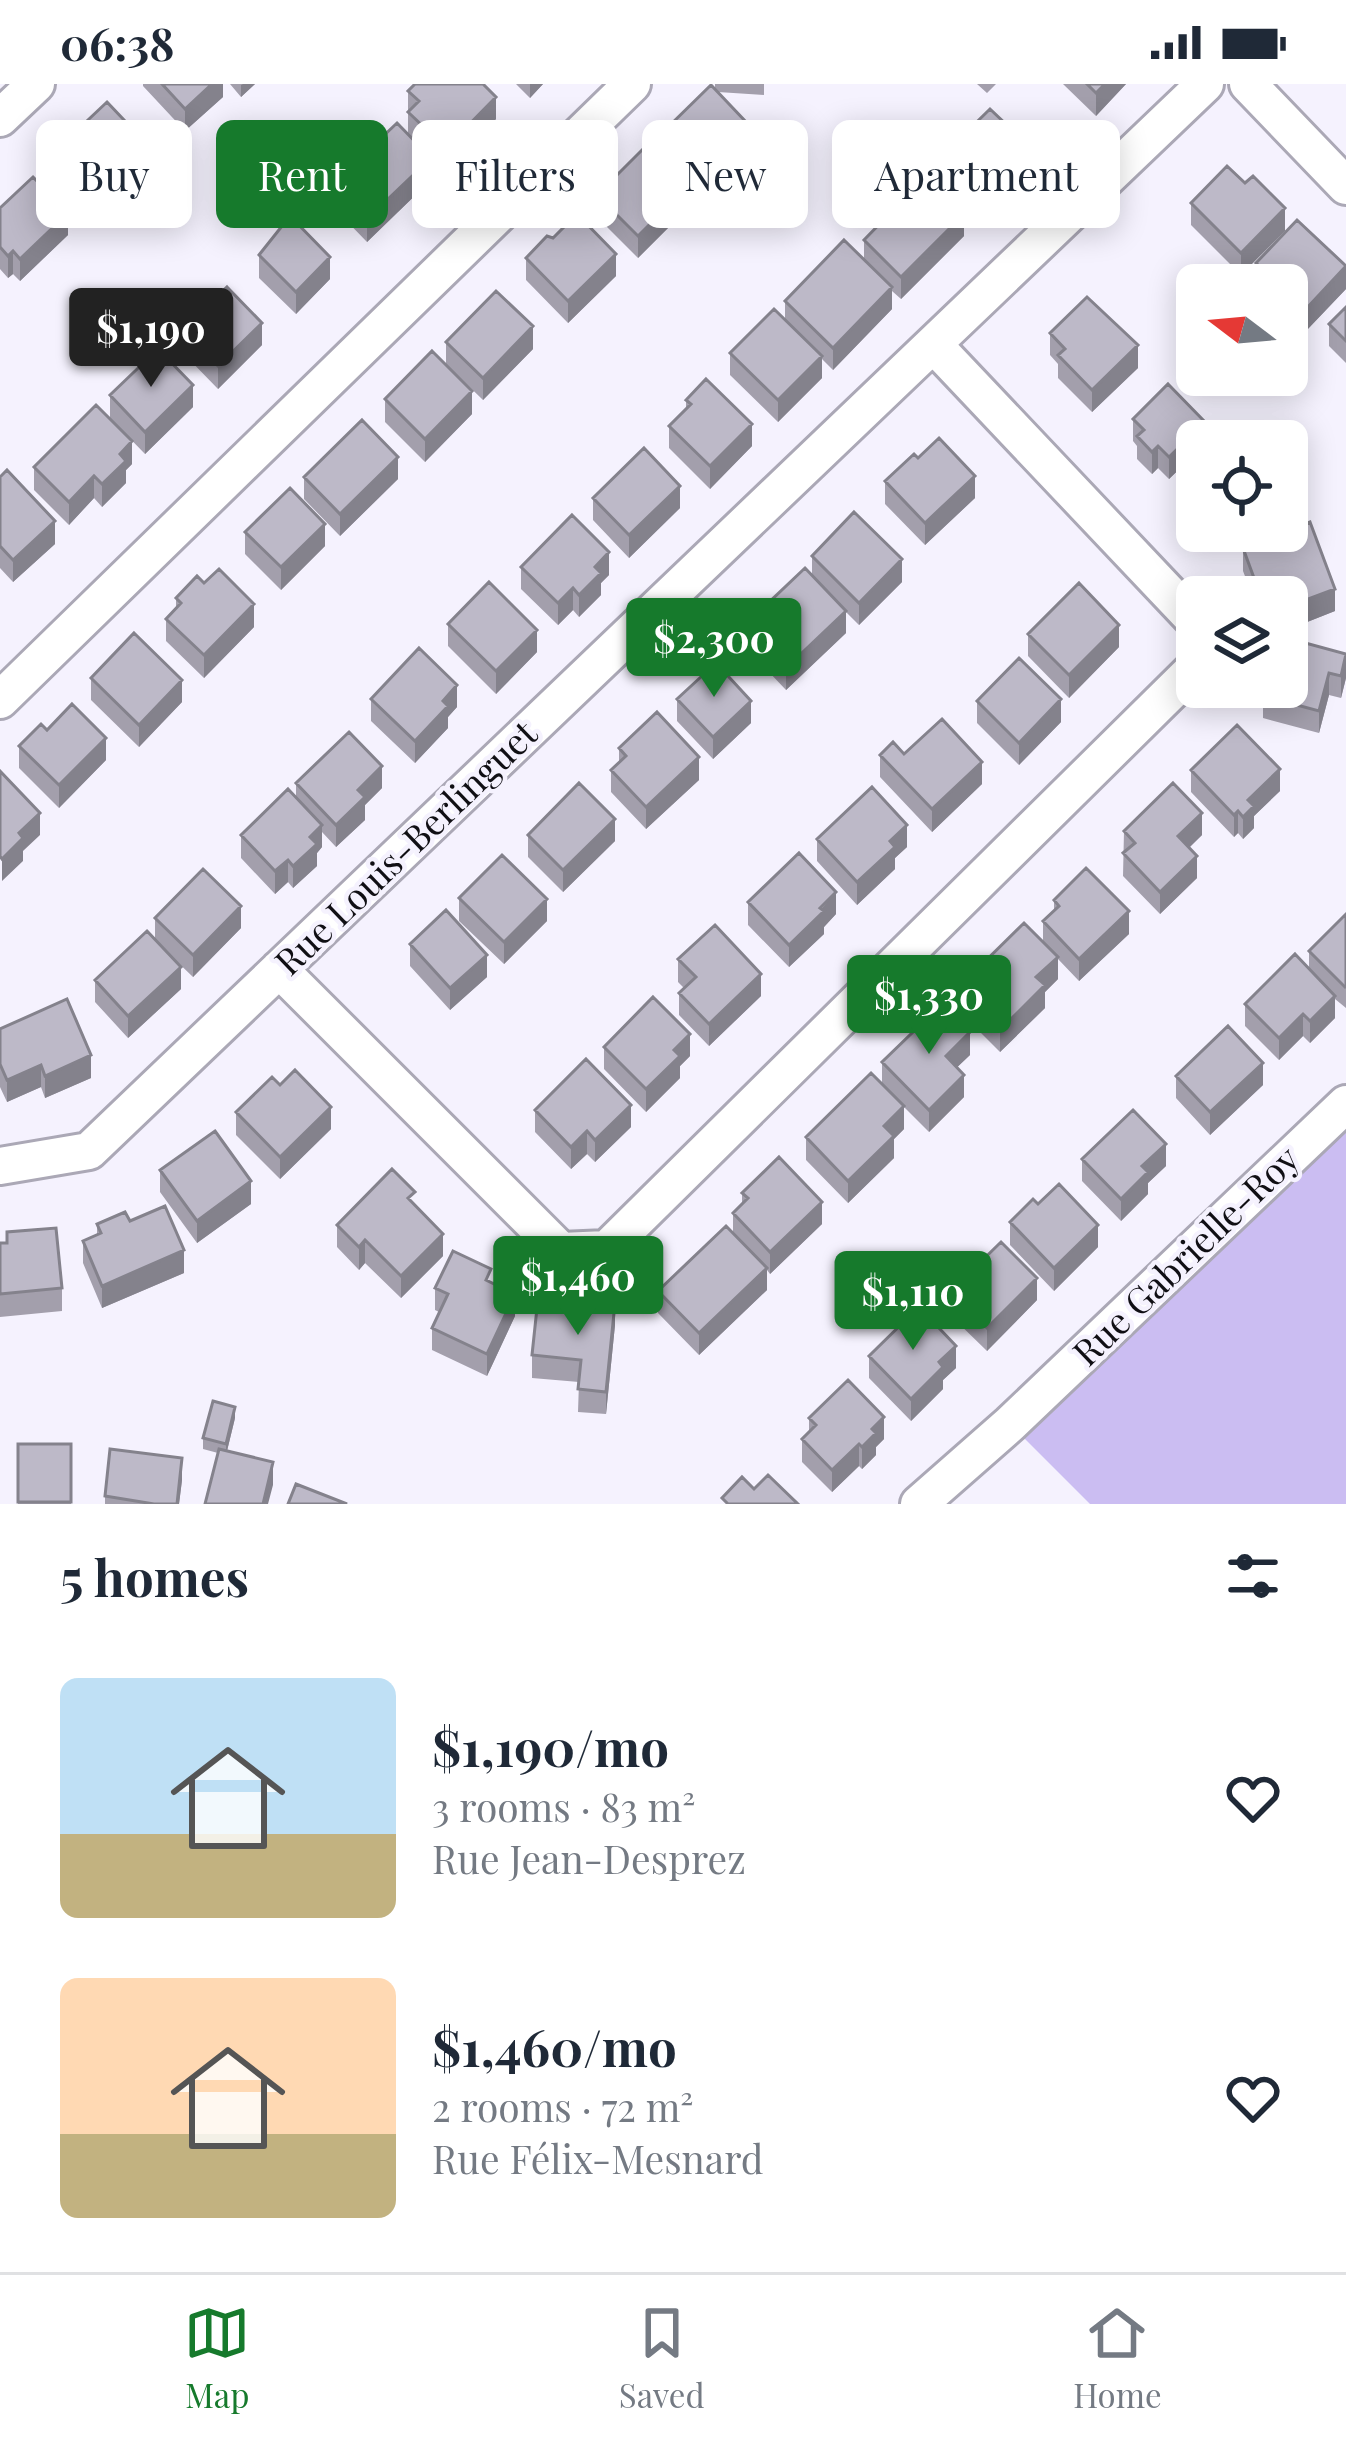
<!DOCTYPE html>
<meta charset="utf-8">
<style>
body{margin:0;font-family:"Playfair Display",serif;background:#f6f6f7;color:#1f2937;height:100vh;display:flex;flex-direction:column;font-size:45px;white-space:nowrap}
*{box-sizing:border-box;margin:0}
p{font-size:39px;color:#747a83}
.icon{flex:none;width:66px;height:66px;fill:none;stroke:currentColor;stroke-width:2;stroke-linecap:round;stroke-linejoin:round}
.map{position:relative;height:1420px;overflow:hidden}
.side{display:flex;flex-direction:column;background:#fff;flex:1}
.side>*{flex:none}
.hud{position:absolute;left:36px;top:36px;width:1275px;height:108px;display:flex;gap:24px}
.needle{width:78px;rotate:286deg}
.fabs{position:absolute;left:1176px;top:180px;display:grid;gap:24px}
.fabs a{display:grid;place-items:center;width:132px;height:132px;border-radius:18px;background:#fff;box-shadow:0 6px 30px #0003;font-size:60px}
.price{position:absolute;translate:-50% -102px;padding:0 27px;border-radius:12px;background:#167a2c;color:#fff;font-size:39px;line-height:78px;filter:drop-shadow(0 3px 6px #0008)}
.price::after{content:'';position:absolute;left:50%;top:72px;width:36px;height:27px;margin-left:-18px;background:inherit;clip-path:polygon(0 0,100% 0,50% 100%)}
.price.current{background:#222;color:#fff}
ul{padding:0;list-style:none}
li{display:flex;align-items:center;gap:36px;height:300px;padding:0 60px}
li span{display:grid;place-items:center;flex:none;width:336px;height:240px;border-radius:18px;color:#555}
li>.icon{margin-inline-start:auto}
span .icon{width:144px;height:144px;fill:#fffc;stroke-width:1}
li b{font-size:51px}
h2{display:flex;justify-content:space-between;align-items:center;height:144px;padding:0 60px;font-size:51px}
.pill{padding:0 42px;border-radius:18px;background:#fff;box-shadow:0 6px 30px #0003;font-size:42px;line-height:108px}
.pill.current{background:#167a2c;color:#fff}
.status{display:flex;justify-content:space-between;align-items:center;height:84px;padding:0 60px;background:#fff;direction:ltr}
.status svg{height:33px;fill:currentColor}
.tab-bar{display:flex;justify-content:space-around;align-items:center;height:168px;border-top:3px solid #e0e1e3;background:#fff;font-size:33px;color:#747a83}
.tab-bar a{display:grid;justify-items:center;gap:6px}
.tab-bar .current{color:#167a2c}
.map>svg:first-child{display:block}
.green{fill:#cbbdf2}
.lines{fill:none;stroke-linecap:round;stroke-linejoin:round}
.minor-casing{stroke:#aba8b6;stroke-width:42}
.minor{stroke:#fff;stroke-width:36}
.wall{fill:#a39fac}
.shaded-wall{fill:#84828c}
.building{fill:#bdb9c8;stroke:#84828c;stroke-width:3}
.labels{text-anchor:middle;stroke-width:9;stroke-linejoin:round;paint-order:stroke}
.street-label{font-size:36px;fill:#100f14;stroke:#f5f2fe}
</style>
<div class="status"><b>06:38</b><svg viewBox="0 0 49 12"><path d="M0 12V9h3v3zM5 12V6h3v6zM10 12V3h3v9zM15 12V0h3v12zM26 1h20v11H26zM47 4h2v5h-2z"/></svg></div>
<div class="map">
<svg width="1346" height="1420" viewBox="0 0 1346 1420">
<rect width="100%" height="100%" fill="#f5f2fe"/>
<path class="green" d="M1346,1020V1420H1090L1010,1340Z"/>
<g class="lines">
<g class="minor-casing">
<path id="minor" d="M1248,0L1346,102
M0,34L36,0
M933,260L1197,539
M0,616L632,0
M279,885L561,1167L607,1165L1197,582
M0,1082L89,1067L1205,0
M919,1420L1010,1340L1346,1020"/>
</g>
<use href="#minor" class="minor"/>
</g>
<path class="wall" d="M143,0H223V13L185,47L143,2Z
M230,0H255L241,13Z
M516,0H543L530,14Z
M715,0H764V11L718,8L747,61L697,110L661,73V50L715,5Z
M977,0H996L987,9Z
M1063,0H1126L1096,32Z
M408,7L496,35L446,87L411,53L431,96L367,158L333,123V100L408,50Z
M52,70L141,77L87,129L52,92Z
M937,77L1031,86L979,142L937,99Z
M1245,99L1241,191L1191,141V119Z
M880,103L964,152L901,215L892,207V225L833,286L822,275V294L778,338L730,291V269L785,235V217L864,175V156L887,132L880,125Z
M597,111L685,127L638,174L597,133Z
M0,124L68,151L20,197L13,190L8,194L0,185Z
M259,171L330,195L296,230L259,194Z
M526,174L616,192L568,239L526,196Z
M1256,179L1346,182V205L1305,248L1287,231V201H1256Z
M1346,223V279L1329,262V240Z
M183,247L262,261L218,305L183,269Z
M1050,249L1138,284L1092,328L1058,294V280L1050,271Z
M446,258L533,265L483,316L446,280Z
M110,311L193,323L145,370L110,334Z
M385,315L472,330L425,378L385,338Z
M686,316L752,362L710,405L669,364V342L686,324Z
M1133,335L1205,357H1197V368L1169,395L1158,384L1152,390L1137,375V362L1133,357Z
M918,374L975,414L925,461L885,420V397Z
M132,380L126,386V399L102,423L94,414L69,441L34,406V383Z
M1197,386V435L1184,422V400Z
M0,393L55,460L13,498L0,484Z
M304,393L398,395L340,452L304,415Z
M593,414L680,424L629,474L593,436Z
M1209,447H1256L1238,465L1223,449L1217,455Z
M245,448L325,462L281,506L245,470Z
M1243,464L1335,527L1287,546V513H1253L1243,487Z
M812,472L902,498L859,541L846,528V549L786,606L745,563V541L812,491Z
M521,483L609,491L601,499V511L579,533L573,526L558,541L521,505Z
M176,514L254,543L204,594L166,557V535L176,525Z
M448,540L537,568L496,610L448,562Z
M1028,550L1119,563L1069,614L1028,572Z
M1346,570V594L1341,614L1329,611L1319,649L1263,634V612Z
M91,594L182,618L139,663L91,616Z
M371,615L457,623L448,633V644L415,679L371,637Z
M677,615L751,639L713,675L677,637Z
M977,617L1061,638L1019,681L977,639Z
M19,662L106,676L59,724L19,684Z
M619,664L699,696L646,745L611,708V686L619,678Z
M904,670L982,700L932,748L880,693V671Z
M1191,686L1280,707L1254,732V744L1243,755L1238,749L1234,753L1191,708Z
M296,699L382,704L365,721V736L336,763L322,748V763L317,769V782L293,804L288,798L275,810L241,774V751L296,714Z
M1124,747L1202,751L1189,764L1197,794L1160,830L1123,792Z
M528,751L615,757L563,808L528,773Z
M817,755L907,763L895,774V785L857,821L817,777Z
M459,814L547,837L504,880L459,837Z
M1054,816L1129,850L1079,897L1058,875V895L1045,908V924L1000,968L958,926V904L1043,858V837L1054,827Z
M748,818L836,830L824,843V850L789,883L748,841Z
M1346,830V924L1335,915V934L1310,959L1303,952L1279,976L1245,942V920L1309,885V867Z
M155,834L241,844L193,893L164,865L181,905L128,954L95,918V896L155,855Z
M410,860L487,893L450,926L410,882Z
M678,875L761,912L709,962L679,931V909L684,904L678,898Z
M0,945L91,994L45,1014L41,1003L7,1018L0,1003Z
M604,963L690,972L680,982V994L646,1028L604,985Z
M970,971L957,983L964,1013L929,1048L904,1023V1045L894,1055V1074L848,1119L806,1076V1053L882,1000V978Z
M1176,992L1263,1001L1210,1051L1176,1014Z
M280,1001L331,1045L280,1095L236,1051V1028Z
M535,1026L631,1043L595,1078L587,1070L571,1085L535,1048Z
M1082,1075L1166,1082L1148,1099V1110L1121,1137L1082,1097Z
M160,1086L251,1120L197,1159L160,1108Z
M742,1109L822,1140L770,1190L767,1186V1206L699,1271L658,1229V1207L733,1149V1129L742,1120Z
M1038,1120L1098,1163L1054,1207L1010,1161V1138Z
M415,1121L443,1172L401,1214L365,1179L359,1186L337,1163V1141Z
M130,1137L184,1189L102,1224L83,1179V1157L97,1151V1140Z
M0,1159L62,1204V1227L0,1233Z
M491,1198L515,1232L487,1292L432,1266V1244L439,1228L435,1226V1204Z
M950,1208L1037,1216L987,1267L950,1231Z
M615,1241L606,1330L578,1328L579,1298L532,1294V1271Z
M869,1272L956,1284L943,1296V1305L911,1337L869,1294Z
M235,1334L227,1367L273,1401L218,1369L203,1365V1354Z
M809,1334L884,1355L876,1363V1371L862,1385L859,1382L832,1408L802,1378V1355L809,1348Z
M18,1360H71V1420H18Z
M182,1396L179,1420H105V1412Z"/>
<path class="shaded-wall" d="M212,0H223V13L185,47V25Z
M243,0H255L241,13V1Z
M530,0H543L530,14Z
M1105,0H1126L1096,32V9Z
M496,13V35L446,87V64Z
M747,39V61L697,110V87Z
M141,54V77L87,129V107Z
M1031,64V86L979,142V120Z
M431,74V96L367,158V135Z
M685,105V127L638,174V152Z
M1285,124V147L1241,191V169Z
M68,129V151L20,197V175Z
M964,130V152L901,215V193Z
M13,167V190L8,194V172Z
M616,170V192L568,239V217Z
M330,173V195L296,230V208Z
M1346,183V205L1305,248V226Z
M892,203V225L833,286V264Z
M262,239V261L218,305V282Z
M533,242V265L483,316V294Z
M1138,261V284L1092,328V306Z
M822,272V294L778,338V316Z
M193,301V323L145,370V348Z
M472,307V330L425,378V355Z
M1205,338V357H1197V368L1169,395V373Z
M752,340V362L710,405V382Z
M132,357V380L126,386V399L102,423V400L120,370Z
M1158,362V384L1152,390V368Z
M398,373V395L340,452V430Z
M94,392V414L69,441V418Z
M975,392V414L925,461V439Z
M680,402V424L629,474V451Z
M55,437V460L13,498V476Z
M325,440V462L281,506V483Z
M1238,447H1256L1238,465Z
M609,468V491L601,499V511L579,533V511L595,483Z
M902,475V498L859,541V519Z
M573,504V526L558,541V519Z
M1335,505V527L1287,546V523Z
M254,520V543L204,594V571Z
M846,527V549L786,606V584Z
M1119,541V563L1069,614V591Z
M537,546V568L496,610V587Z
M1346,572V594L1341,614V592Z
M1329,589V611L1319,649V627Z
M182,596V618L139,663V641Z
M457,601V623L448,633V644L415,679V657L443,617Z
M1061,615V638L1019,681V659Z
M751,617V639L713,675V653Z
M106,654V676L59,724V701Z
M699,673V696L646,745V723Z
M982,678V700L932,748V725Z
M382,682V704L365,721V736L336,763V741L358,706Z
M1280,685V707L1254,732V744L1243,755V733L1248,716Z
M1238,727V749L1234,753V731Z
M40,729V751L23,767V777L2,797V775L19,749Z
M1202,729V751L1178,774V752Z
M615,735V757L563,808V786Z
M322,741V763L317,769V782L293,804V782L310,753Z
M907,741V763L895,774V785L857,821V798L890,757Z
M1197,772V794L1160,830V808Z
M288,776V798L275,810V787Z
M836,808V830L824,843V850L789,883V861Z
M547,815V837L504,880V858Z
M241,822V844L193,893V871Z
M1129,827V850L1079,897V875Z
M487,871V893L450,926V904Z
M1058,873V895L1045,908V924L1000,968V946L1036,893Z
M181,883V905L128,954V932Z
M761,890V912L709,962V940Z
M1335,912V934L1310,959V937Z
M1303,930V952L1279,976V954Z
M970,948V971L946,994V972Z
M690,950V972L680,982V994L646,1028V1005L674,966Z
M91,971V994L45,1014V992Z
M1263,979V1001L1210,1051V1028Z
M41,981V1003L7,1018V996Z
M964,991V1013L929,1048V1026Z
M631,1021V1043L595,1078V1056Z
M904,1022V1045L894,1055V1074L848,1119V1097L884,1042Z
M331,1023V1045L280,1095V1073Z
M587,1047V1070L571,1085V1063Z
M1166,1060V1082L1148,1099V1110L1121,1137V1115L1142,1082Z
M251,1097V1120L197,1159V1137Z
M822,1118V1140L770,1190V1168Z
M1098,1141V1163L1054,1207V1184Z
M443,1150V1172L401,1214V1192Z
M365,1156V1179L359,1186V1163Z
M184,1166V1189L102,1224V1202Z
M767,1184V1206L699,1271V1249Z
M1037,1194V1216L987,1267V1244Z
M515,1210V1232L487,1292V1270Z
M615,1219V1241L606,1330V1308Z
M956,1262V1284L943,1296V1305L911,1337V1315L939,1278Z
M235,1323V1334L226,1371V1360Z
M884,1333V1355L876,1363V1371L862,1385V1363L872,1345Z
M859,1360V1382L832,1408V1386Z
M182,1374V1396L179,1420H177Z
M273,1378V1401L268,1420H263Z"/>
<path class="building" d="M162,0H212L185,25Z
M415,0H483L496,13L446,64L408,28L419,17L408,7Z
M1087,0H1105L1096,9Z
M711,1L747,39L697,87L661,50Z
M107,18L141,54L87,107L52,70Z
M990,25L1031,64L979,120L937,77Z
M397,39L431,74L367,135L333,100Z
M644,64L685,105L638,152L597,111Z
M909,75L964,130L901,193L864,156L898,121L880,103Z
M1227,82L1245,99L1253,92L1285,124L1241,169L1191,119Z
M33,93L68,129L20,175L13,167L8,172L0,163V124Z
M577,130L616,170L568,217L526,174L547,152L553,154Z
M290,132L330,173L296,208L259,171Z
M1297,136L1346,182L1305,226L1287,209V201H1279L1256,179Z
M844,156L892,203L833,264L785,217Z
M227,203L262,239L218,282L183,247Z
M496,207L533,242L483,294L446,258Z
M1087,213L1138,261L1092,306L1058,271L1065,265L1050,249Z
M1346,223V257L1329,240Z
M774,225L822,272L778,316L730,269Z
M158,265L193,301L145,348L110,311Z
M432,267L472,307L425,355L385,315Z
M706,295L752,340L710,382L669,342L691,320L686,316Z
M1168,300L1205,338L1169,373L1158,362L1152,368L1137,352L1144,346L1133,335Z
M96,321L132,357L120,370L126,377L102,400L94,392L69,418L34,383Z
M362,336L398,373L340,430L304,393Z
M939,354L975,392L925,439L885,397L914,370L918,374Z
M644,364L680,402L629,451L593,414Z
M7,386L55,437L13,476L0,462V393Z
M1197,386V413L1184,400Z
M290,404L325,440L281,483L245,448Z
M854,428L902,475L859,519L812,472Z
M572,431L609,468L595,483L601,489L579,511L573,504L558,519L521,483Z
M1310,438L1335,505L1287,523V513H1261L1243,464Z
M805,484L846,527L786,584L745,541Z
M219,485L254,520L204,571L166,535L181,519L176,514L197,492L204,499Z
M489,498L537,546L496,587L448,540Z
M1079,499L1119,541L1069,591L1028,550Z
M134,549L182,596L139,641L91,594Z
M1287,554L1346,570L1341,592L1329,589L1319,627L1263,612L1265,603H1287Z
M419,564L457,601L443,617L448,622L415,657L371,615Z
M1019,574L1061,615L1019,659L977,617Z
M716,579L751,617L713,653L677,615Z
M72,620L106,654L59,701L19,662L41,640L47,646Z
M657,628L699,673L646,723L611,686L626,672L619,664Z
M942,635L982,678L932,725L880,671L893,658L904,670Z
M1237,641L1280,685L1248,716L1254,722L1243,733L1238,727L1234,731L1191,686Z
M349,648L382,682L358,706L365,713L336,741L296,699Z
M0,687L40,729L19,749L23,754L2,775L0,772Z
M579,699L615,735L563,786L528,751Z
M1173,699L1202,729L1178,752L1197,772L1160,808L1123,769L1135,759L1124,747Z
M872,703L907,741L890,757L895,763L857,798L817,755Z
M288,705L322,741L310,753L317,760L293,782L288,776L275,787L241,751Z
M799,769L836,808L820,824L824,827L789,861L748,818Z
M502,771L547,815L504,858L459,814Z
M1086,784L1129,827L1079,875L1043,837L1059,822L1054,816Z
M203,785L241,822L193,871L155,834Z
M446,826L487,871L450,904L410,860Z
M1346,830V902L1345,903L1309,867Z
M1024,839L1058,873L1036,893L1045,901L1000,946L958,904Z
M715,841L761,890L709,940L679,909L696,893L678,875Z
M147,847L181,883L128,932L95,896Z
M1295,870L1335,912L1310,937L1303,930L1279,954L1245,920Z
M653,913L690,950L674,966L680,972L646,1005L604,963Z
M67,915L91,971L45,992L41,981L7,996L0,980V945Z
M942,920L970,948L946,972L964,991L929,1026L882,978Z
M1228,942L1263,979L1210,1028L1176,992Z
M586,975L631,1021L595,1056L587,1047L571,1063L535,1026Z
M295,986L331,1023L280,1073L236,1028L272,993L280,1001Z
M871,989L904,1022L884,1042L894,1052L848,1097L806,1053Z
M1133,1026L1166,1060L1142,1082L1148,1088L1121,1115L1082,1075Z
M215,1047L251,1097L197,1137L160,1086Z
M779,1073L822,1118L770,1168L733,1129L748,1114L742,1109Z
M392,1085L415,1108L408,1114L443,1150L401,1192L365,1156L359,1163L337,1141Z
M1059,1100L1098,1141L1054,1184L1010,1138L1033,1115L1038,1120Z
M165,1122L184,1166L102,1202L83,1157L101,1149L97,1140L125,1128L130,1137Z
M726,1142L767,1184L699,1249L658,1207Z
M56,1144L62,1204L0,1210V1159H7V1148Z
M1001,1158L1037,1194L987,1244L950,1208Z
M453,1167L491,1185L486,1196L515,1210L487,1270L432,1244L448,1210L435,1204Z
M557,1214L615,1219L606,1308L578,1305L581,1276L532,1271L537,1224L556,1226Z
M919,1223L956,1262L939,1278L943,1283L911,1315L869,1272Z
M848,1296L884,1333L872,1345L876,1349L862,1363L859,1360L832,1386L802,1355L816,1341L809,1334Z
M213,1317L235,1323L226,1360L203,1354Z
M18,1360H71V1418H18Z
M110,1365L182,1374L177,1420H154L105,1412Z
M219,1365L273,1378L263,1420H205Z
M768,1391L798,1420H726L727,1419L722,1414L742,1393L754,1405Z
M296,1400L347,1420H288Z"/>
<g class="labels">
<g class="street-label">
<text transform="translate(406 764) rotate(-44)" y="13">Rue Louis-Berlinguet</text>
<text transform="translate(1186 1172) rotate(-44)" y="13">Rue Gabrielle-Roy</text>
</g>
</g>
</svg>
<div class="fabs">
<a><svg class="needle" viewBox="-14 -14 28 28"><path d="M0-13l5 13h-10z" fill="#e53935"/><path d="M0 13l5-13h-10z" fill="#747a83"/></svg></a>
<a><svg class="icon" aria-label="locate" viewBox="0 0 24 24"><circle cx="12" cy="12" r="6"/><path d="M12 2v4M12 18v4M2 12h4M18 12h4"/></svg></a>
<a><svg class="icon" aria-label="layers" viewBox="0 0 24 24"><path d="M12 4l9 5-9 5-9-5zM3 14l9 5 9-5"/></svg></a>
</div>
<b class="price current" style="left:151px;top:306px">$1,190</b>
<b class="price" style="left:714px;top:616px">$2,300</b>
<b class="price" style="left:929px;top:973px">$1,330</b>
<b class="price" style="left:578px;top:1254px">$1,460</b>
<b class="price" style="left:913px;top:1269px">$1,110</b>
<div class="hud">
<a class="pill">Buy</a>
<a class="pill current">Rent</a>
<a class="pill">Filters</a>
<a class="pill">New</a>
<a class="pill">Apartment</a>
</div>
</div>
<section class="side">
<h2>5 homes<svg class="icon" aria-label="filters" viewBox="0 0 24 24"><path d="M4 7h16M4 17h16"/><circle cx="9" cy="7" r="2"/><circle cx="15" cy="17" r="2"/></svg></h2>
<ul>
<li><span style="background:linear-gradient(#bfe0f5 65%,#c2b280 0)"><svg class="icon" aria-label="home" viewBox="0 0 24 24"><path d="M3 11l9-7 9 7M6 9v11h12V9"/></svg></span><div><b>$1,190/mo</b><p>3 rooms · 83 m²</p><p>Rue Jean-Desprez</p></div><svg class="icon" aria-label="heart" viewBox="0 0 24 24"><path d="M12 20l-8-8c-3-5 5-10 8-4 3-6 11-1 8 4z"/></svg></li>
<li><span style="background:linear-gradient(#ffd9b3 65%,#c2b280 0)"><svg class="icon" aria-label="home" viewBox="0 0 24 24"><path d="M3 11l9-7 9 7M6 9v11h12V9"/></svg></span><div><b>$1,460/mo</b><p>2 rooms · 72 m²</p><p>Rue Félix-Mesnard</p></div><svg class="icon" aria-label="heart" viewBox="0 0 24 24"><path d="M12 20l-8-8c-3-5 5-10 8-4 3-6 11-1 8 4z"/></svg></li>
</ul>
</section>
<nav class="tab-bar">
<a class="current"><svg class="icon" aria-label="map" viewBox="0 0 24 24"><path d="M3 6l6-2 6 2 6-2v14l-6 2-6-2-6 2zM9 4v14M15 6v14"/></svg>Map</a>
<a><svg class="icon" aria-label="saved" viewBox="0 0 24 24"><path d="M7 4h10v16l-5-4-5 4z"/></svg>Saved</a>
<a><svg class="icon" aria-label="home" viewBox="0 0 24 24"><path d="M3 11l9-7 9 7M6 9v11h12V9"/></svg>Home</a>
</nav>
